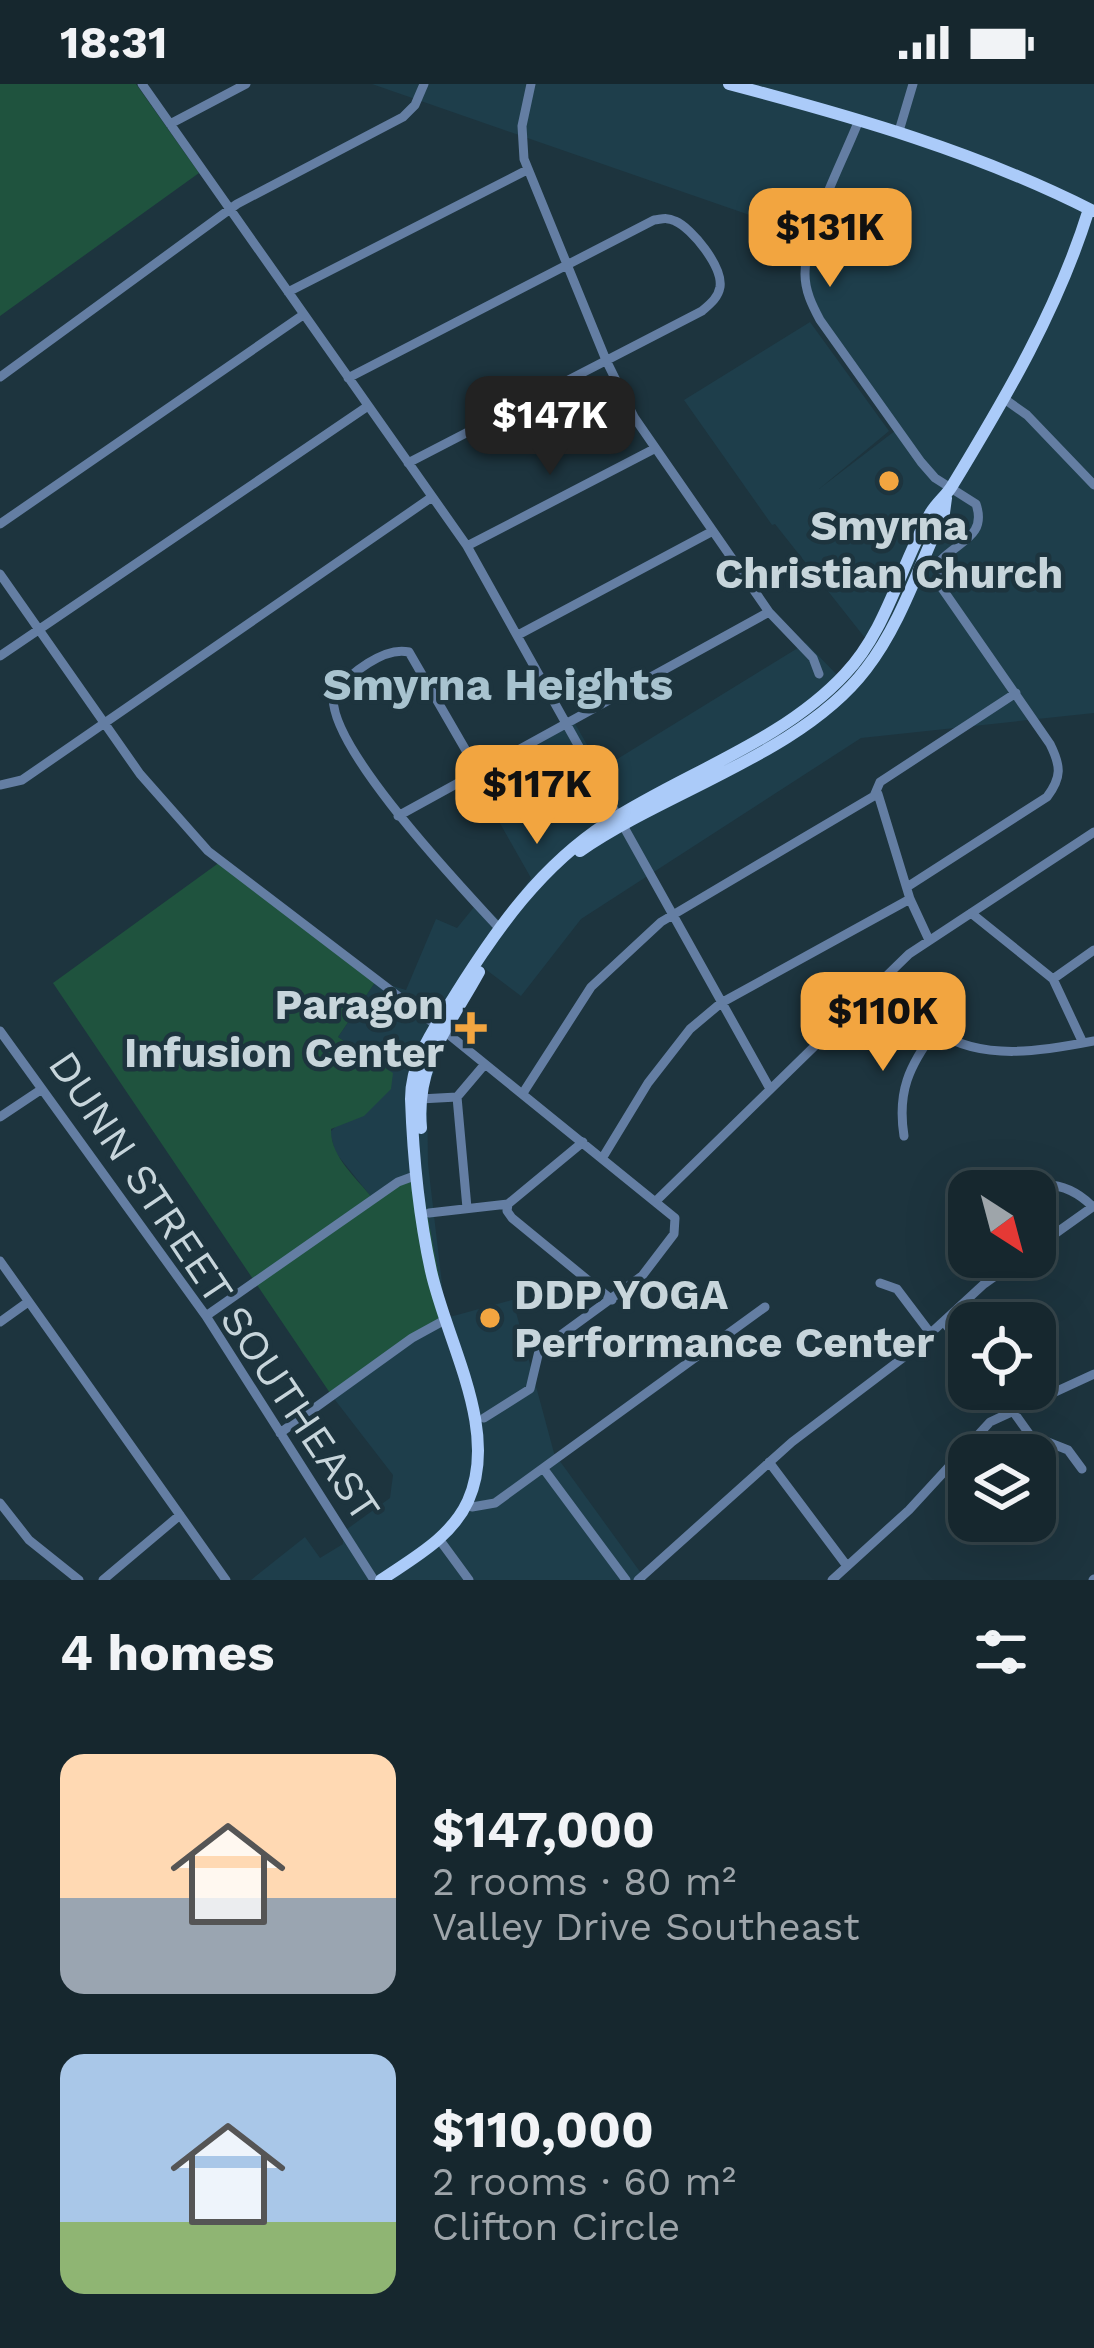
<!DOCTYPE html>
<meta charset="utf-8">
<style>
body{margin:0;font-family:"Work Sans",sans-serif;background:#23333a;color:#f1f3f6;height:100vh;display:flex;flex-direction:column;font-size:45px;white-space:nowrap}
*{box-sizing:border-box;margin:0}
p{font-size:39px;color:#9ea5aa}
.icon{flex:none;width:66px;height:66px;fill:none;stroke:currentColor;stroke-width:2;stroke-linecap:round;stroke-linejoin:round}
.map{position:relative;height:1496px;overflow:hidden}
.details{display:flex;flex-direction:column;background:#16272e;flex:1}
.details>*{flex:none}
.needle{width:78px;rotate:144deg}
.fabs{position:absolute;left:948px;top:1086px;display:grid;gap:24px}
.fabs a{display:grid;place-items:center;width:108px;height:108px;border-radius:24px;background:#16272e;box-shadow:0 12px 48px #0002,0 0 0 3px #35444a;font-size:60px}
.price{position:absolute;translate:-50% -102px;padding:0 27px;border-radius:24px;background:#f2a540;color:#111;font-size:39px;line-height:78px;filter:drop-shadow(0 3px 6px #0008)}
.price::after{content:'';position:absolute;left:50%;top:72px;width:36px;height:27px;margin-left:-18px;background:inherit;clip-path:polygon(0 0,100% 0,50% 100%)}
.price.on{background:#222;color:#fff}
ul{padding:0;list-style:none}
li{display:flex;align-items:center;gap:36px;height:300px;padding:0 60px}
li span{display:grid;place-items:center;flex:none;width:336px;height:240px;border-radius:24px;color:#555}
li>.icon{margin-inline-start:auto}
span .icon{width:144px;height:144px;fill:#fffc;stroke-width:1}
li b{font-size:51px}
h2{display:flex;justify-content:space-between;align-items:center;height:144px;padding:0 60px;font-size:51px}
.status{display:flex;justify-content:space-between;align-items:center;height:84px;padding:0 60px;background:#16272e;direction:ltr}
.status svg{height:33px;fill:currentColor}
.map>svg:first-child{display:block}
.built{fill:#1e3e4b}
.green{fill:#1f533e}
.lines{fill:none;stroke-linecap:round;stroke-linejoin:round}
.minor{stroke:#647ea3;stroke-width:9}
.major{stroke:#abcbf9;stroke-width:12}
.poi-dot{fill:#f2a540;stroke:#1d343e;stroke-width:4.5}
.labels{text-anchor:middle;stroke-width:9;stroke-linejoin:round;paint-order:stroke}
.poi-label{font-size:42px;font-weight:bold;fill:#c7d5db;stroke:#1d343e}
.street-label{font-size:42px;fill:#c7d5db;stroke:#1d343e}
.neighbourhood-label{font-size:45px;font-weight:bold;fill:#a8c3cf;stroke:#1d343e}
</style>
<div class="status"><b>18:31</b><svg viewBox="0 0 49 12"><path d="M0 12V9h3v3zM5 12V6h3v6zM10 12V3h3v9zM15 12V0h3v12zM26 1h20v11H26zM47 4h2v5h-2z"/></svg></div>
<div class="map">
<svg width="1094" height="1496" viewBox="0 0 1094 1496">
<rect width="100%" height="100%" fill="#1d343e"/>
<path class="built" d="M372,0H1094V629L861,654L581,835L521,912L480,881L440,945L445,960L427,1006L428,1080L446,1234L519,1214L513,1217L554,1369L646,1496H251L305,1453L320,1474L343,1460V1448L390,1414L393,1391L332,1312L373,1115L335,1068L330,1048L392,989L338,953L376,897L406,906L436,835L457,844L479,817L499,836L531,794L472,690L574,638L601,685L806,559L842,596L869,559L775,440L772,441L684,316L810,238L889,347L819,405L900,343L817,229L787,144Z"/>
<path class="green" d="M0,0H136L199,89L0,232Z
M220,778L376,897L338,953L393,989L391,1005L364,1032L331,1045C330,1073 357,1094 373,1115L420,1090L447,1235L332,1312L53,899Z"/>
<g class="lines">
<path class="minor" d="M142,0L467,462L769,1003
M531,0L522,42L524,75L606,276L634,333L769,528L813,574L819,590
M859,36C843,77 805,148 805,190C805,207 812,221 820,236L921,378L935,394L976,420C987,452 959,457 941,476L939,500L1050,660C1061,682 1062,693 1047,713L907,803
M170,40L246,0
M899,47L913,0
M288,208L527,86
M0,293L237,120L403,33L415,21L424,0
M348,294L654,136C663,135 666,133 675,137C692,144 723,183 720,203C718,214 710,220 702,227L408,379
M1003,314L1027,331L1094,401
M0,440L303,231
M467,462L654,365
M0,490L140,690L208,767L453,954L675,1134L674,1150L642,1192L539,1267L530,1305L484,1334
M518,551L711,448
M0,572L368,322
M479,689L409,568C384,562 350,590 334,609C322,657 463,805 498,843
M0,701L22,696L432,413
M878,710L910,815L929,856
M398,732L769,528
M971,829L1053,895L1083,959
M879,895C897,912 915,933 936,947C982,978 1043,967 1094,957
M1053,895L1094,866
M0,947L206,1232L374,1496
M523,1009L591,903L661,838L874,712L880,698L1016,609
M457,1013L467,1124
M457,1013L485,980
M420,1015L457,1013
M0,1033L42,1005
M904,1052C897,1008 909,982 935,947
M603,1073L648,999L690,945L721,919L910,815
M1020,1107C1048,1095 1072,1102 1093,1123
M656,1117L909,870L1094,748
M508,1120L507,1127L512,1134L612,1216
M508,1120L583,1058
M429,1129L508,1120
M953,1154L969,1143
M1035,1164L1094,1122
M0,1177L226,1496
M880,1199L897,1205L931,1250
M206,1232L398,1098L417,1091
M0,1238L28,1218
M944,1238L969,1270
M997,1305L1030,1351L1068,1366L1082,1385
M280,1349L412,1254L443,1237
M769,1378L847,1482
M543,1384L626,1496
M1035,1384L1047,1361
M0,1419L29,1456L79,1496
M472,1423L495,1419L765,1223
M439,1455L469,1496
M103,1496L180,1431
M638,1496L792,1358L908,1270L984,1200L1022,1173
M832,1496L909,1426L990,1338L1094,1290
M1093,1496L1094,1495"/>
<path class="major" d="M729,0C854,33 977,68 1093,127
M580,767C666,707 802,669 866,585C901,540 919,481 944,429L946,414
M421,1044C415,979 449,943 479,888
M381,1496C413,1474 451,1454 468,1417C500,1346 447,1259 431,1187C419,1132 413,1072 411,1015C411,974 437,941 457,908C498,843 541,782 607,739C684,689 782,658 845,590C887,546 900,482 930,430C936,419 946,412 952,402C1006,313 1058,225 1089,125"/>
</g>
<g class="poi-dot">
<circle cx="889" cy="397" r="12"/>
<path d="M465 926h12v12h12v12h-12v12h-12v-12h-12v-12h12z"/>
<circle cx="490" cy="1234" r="12"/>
</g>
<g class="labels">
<g class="poi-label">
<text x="889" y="456">Smyrna<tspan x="889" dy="48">Christian Church</tspan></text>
<text x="444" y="935" text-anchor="end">Paragon<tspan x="444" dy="48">Infusion Center</tspan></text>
<text x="514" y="1225" text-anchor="start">DDP YOGA<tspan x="514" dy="48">Performance Center</tspan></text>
</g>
<g class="street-label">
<text transform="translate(215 1202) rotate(56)" y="15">DUNN STREET SOUTHEAST</text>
</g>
<g class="neighbourhood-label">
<text x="498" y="616">Smyrna Heights</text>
</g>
</g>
</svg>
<div class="fabs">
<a><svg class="needle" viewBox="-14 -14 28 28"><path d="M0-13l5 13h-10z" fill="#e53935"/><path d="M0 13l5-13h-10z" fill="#9ea5aa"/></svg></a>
<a><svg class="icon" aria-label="locate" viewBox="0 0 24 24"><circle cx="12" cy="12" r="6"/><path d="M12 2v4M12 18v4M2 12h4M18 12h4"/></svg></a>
<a><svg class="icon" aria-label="layers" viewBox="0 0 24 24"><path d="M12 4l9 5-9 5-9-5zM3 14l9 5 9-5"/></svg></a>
</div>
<b class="price" style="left:830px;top:206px">$131K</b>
<b class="price on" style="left:550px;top:394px">$147K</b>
<b class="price" style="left:537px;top:763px">$117K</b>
<b class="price" style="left:883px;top:990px">$110K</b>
</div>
<section class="details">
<h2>4 homes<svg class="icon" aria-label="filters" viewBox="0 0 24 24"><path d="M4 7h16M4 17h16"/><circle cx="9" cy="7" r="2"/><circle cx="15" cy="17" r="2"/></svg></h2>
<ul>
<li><span style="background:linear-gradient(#ffd9b3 60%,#9aa5b1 0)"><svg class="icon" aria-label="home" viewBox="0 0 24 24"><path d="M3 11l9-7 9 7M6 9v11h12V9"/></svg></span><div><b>$147,000</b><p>2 rooms · 80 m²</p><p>Valley Drive Southeast</p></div></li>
<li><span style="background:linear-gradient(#a9c7e8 70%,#8fb573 0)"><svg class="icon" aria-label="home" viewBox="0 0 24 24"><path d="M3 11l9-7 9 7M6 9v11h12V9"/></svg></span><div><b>$110,000</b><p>2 rooms · 60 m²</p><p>Clifton Circle</p></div></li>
</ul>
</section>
